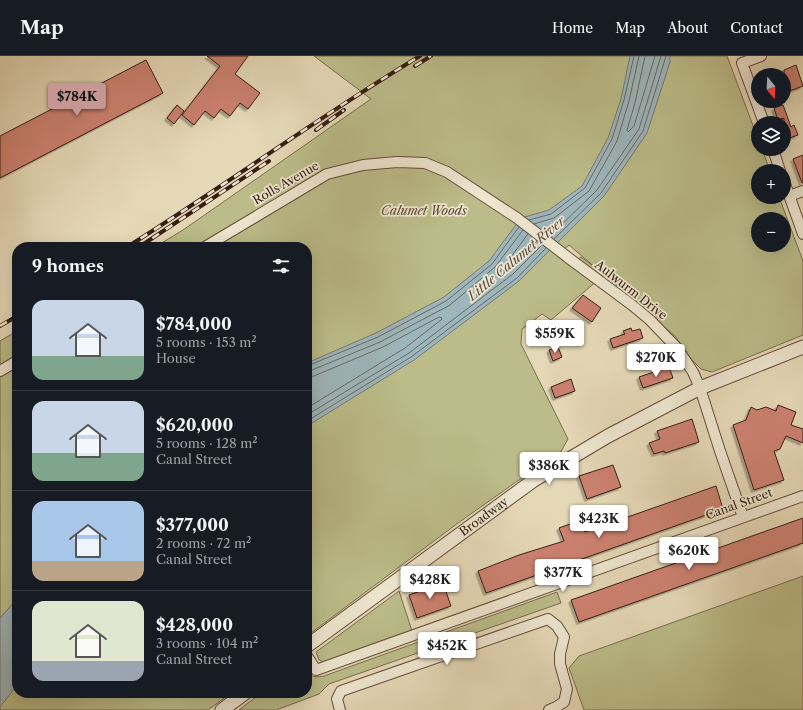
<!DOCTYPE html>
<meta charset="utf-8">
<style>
body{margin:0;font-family:"Libre Caslon Text",serif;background:#242831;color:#f1f3f6;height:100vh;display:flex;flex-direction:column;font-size:15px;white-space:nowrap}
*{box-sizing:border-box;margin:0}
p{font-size:13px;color:#9ea1a6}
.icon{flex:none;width:22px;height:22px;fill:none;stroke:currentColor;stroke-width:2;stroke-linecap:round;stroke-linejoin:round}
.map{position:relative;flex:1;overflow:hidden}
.drawer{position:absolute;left:12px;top:186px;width:300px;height:456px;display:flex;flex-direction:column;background:#171b24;border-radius:16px;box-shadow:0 4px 16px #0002}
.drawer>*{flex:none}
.needle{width:26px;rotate:162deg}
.buttons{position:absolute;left:751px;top:12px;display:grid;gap:8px}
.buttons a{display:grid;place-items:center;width:40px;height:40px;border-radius:50%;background:#171b24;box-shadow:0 4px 16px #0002;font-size:20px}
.price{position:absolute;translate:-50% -34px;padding:0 9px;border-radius:4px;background:#fff;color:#222;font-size:13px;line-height:26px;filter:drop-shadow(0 1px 2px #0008)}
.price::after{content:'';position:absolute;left:50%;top:24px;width:12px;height:9px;margin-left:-6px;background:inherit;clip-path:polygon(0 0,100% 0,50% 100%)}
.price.current{background:#c59692;color:#111}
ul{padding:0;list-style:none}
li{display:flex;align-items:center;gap:12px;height:100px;padding:0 20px}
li+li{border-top:1px solid #363941}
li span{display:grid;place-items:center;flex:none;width:112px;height:80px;border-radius:12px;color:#555}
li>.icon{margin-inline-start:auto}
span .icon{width:48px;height:48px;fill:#fffc;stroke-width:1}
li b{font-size:17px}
h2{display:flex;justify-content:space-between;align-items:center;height:48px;padding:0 20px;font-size:17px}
header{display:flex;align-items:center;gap:24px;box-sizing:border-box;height:56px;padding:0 20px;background:#171b24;border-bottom:1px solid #363941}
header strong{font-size:19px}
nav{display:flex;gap:22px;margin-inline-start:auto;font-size:14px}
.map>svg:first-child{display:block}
.green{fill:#bbbc89;stroke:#7a6c4e;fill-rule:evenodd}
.water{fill:#9db6bb;stroke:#757978}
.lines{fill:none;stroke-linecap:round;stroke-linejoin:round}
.shore{stroke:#6a6a67;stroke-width:1}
.building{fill:#cc8170;stroke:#381d13;filter:url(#shadow)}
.minor-casing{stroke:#634c3c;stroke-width:12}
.tertiary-casing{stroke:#634c3c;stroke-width:15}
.minor{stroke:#eee6d0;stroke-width:10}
.tertiary{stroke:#eee6d0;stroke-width:13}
.rail-casing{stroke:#381d13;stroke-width:4}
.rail{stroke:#eee6d0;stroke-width:2.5;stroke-dasharray:8;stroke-linecap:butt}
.labels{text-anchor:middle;stroke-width:3.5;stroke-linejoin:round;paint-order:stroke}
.street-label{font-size:12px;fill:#381d13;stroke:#eee6d0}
.park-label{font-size:12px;font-style:italic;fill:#594530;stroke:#eee6d0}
.water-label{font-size:13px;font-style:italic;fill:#564b45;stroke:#eee6d0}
</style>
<header>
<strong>Map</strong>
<nav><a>Home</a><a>Map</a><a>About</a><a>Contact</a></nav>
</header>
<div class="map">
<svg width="803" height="654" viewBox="0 0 803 654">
<defs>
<filter id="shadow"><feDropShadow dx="-2.5" dy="2.5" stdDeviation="0" flood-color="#0004"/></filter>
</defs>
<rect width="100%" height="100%" fill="#e5d8b6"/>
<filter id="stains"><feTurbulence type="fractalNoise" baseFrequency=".005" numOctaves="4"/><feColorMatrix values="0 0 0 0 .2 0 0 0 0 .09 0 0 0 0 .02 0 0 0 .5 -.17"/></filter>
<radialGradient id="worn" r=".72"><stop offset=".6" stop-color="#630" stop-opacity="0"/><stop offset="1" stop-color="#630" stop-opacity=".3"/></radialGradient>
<path class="green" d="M314,0H727L758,83V93H762L770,115H758V141H779L803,205V279L712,316L701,313L692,304L675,280L604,219L551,264L542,258L522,273L521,288L568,383L559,399L516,426L458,467L307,580V191H155L183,174L371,43ZM758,163H784V189H758ZM569,189L597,213L581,201L570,209L557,199Z
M17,275V637H231L208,654H0V285Z
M803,520V654H584L569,612L579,600Z
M399,535L412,575L326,607L319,604L316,596Z
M557,536L561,547L329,628L319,638L276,654H239L261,637H307V616C311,622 318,621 324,620Z"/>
<path class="water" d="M630,0H670V6L647,77L604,140L519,225L414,304L307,370V307L376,277L444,241L489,205L521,162L549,154L582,130L608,82L621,43Z
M17,543V629L0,651V562Z"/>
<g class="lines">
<path class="shore" d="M645,0L635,47L627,74L628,76L634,70L655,0
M529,164L551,158L585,132L612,83L624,44L634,0
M534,168L554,162L589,135L617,85L629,45L639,0
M528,178L499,217V219C510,218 529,193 537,185
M550,180L597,134L639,73L661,0
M554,183L601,137L643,75L666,0
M307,310L378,281L446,245L492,208L519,171
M307,315L312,314L380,286L450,249L495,211L523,174
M307,321L314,320L383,291L439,261L442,262L441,264L405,292L307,352
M307,359L409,297L513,218L542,189
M307,365L411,301L517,222L546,192"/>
</g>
<path class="building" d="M207,0H248L235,18L260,37L248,53L240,47L230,60L221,53L214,62L205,55L194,69L182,59L220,10Z
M146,4L163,37L0,122V80Z
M796,9L803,30L784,37V14Z
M177,49L184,55L174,68L167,62Z
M783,49L791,71L794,69L798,79L784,84V62L778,64L774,52Z
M803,99V127H802L793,103Z
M583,239L601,252L592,266L572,252Z
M631,272L632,275L640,273L643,282L613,292L610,283L625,278L623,275Z
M558,291L562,301L553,305L549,294Z
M669,311L673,322L643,332L639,321Z
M571,323L575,335L555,342L551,331Z
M778,349L796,356L791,369L803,373V387L786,380L780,393L774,395L784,424L754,434L733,369L746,364L751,351L757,354L766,351L776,355Z
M692,363L699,386L665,397L664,395L654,398L649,387L660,383L657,375Z
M613,409L621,431L587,443L579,420Z
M716,430L723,453L486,537L478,515L519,499L564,485L559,472L581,464L585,476Z
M803,462V487L579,566L571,544Z
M443,527L451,550L417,562L409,539Z"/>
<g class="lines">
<g class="minor-casing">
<path id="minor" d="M761,0L742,7L764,67
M773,93L780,115
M784,125L803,178
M789,140L803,135
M205,191L327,118L363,109L397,106L425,107L447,116L517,162L570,203L632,249L650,264L677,292L693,316L700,332L720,395L743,461
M0,315L17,305
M307,600L316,614L803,440
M340,654L337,643L341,635L548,563L557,570L564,581L560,598V608L567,633L564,646L556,651L549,654"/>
</g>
<g class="tertiary-casing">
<g id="tertiary">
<path id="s1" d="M307,590L534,424L608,380L700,332L803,291"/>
<path d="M222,654L245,637"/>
</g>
</g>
<use href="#minor" class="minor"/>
<use href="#tertiary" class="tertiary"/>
<g class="rail-casing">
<path id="rail" d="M415,10L431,0
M316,74L344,54
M127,191C226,129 320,60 420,0
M139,191L269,105
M0,270L17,260"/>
</g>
<use href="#rail" class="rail"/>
</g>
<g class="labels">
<g class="street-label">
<text transform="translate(286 127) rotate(-30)" y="4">Rolls Avenue</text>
<text transform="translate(631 234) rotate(38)" y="4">Aulwurm Drive</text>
<text transform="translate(739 448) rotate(-20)" y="4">Canal Street</text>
<text dy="4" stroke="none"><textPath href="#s1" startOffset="219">Broadway</textPath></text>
</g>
<g class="park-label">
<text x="424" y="159">Calumet Woods</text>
</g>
<g class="water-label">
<text transform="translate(516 202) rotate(-40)" y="5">Little Calumet River</text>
</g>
</g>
<rect width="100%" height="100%" filter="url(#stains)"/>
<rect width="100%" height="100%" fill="url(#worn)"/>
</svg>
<div class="buttons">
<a><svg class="needle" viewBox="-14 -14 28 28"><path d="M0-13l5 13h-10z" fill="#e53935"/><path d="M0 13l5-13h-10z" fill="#9ea1a6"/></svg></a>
<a><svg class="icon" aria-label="layers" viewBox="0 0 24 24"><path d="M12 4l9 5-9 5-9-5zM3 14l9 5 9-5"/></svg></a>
<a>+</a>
<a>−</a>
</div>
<b class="price current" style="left:77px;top:61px">$784K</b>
<b class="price" style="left:555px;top:298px">$559K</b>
<b class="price" style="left:656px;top:322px">$270K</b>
<b class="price" style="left:549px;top:430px">$386K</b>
<b class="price" style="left:599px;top:483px">$423K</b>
<b class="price" style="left:689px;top:515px">$620K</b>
<b class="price" style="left:563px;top:537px">$377K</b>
<b class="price" style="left:430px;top:544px">$428K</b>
<b class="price" style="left:447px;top:610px">$452K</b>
<section class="drawer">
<h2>9 homes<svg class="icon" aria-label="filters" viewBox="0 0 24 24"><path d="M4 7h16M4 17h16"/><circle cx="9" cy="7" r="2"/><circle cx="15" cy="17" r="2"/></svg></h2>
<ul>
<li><span style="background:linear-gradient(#c9d6e8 70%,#7fa58c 0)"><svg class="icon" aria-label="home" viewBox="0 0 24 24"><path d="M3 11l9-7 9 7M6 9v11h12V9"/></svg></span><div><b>$784,000</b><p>5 rooms · 153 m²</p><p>House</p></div></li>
<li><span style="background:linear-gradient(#c9d6e8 65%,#7fa58c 0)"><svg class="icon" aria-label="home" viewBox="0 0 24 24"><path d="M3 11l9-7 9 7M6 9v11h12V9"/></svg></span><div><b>$620,000</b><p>5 rooms · 128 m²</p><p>Canal Street</p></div></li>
<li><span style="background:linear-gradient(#a9c7e8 75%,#b9a48a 0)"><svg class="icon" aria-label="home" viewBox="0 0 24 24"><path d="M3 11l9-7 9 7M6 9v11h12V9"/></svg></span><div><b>$377,000</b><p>2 rooms · 72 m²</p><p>Canal Street</p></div></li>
<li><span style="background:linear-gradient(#dfe7d0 75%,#9aa5b1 0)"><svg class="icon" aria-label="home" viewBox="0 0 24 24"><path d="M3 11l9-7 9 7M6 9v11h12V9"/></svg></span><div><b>$428,000</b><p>3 rooms · 104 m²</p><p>Canal Street</p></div></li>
</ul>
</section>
</div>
